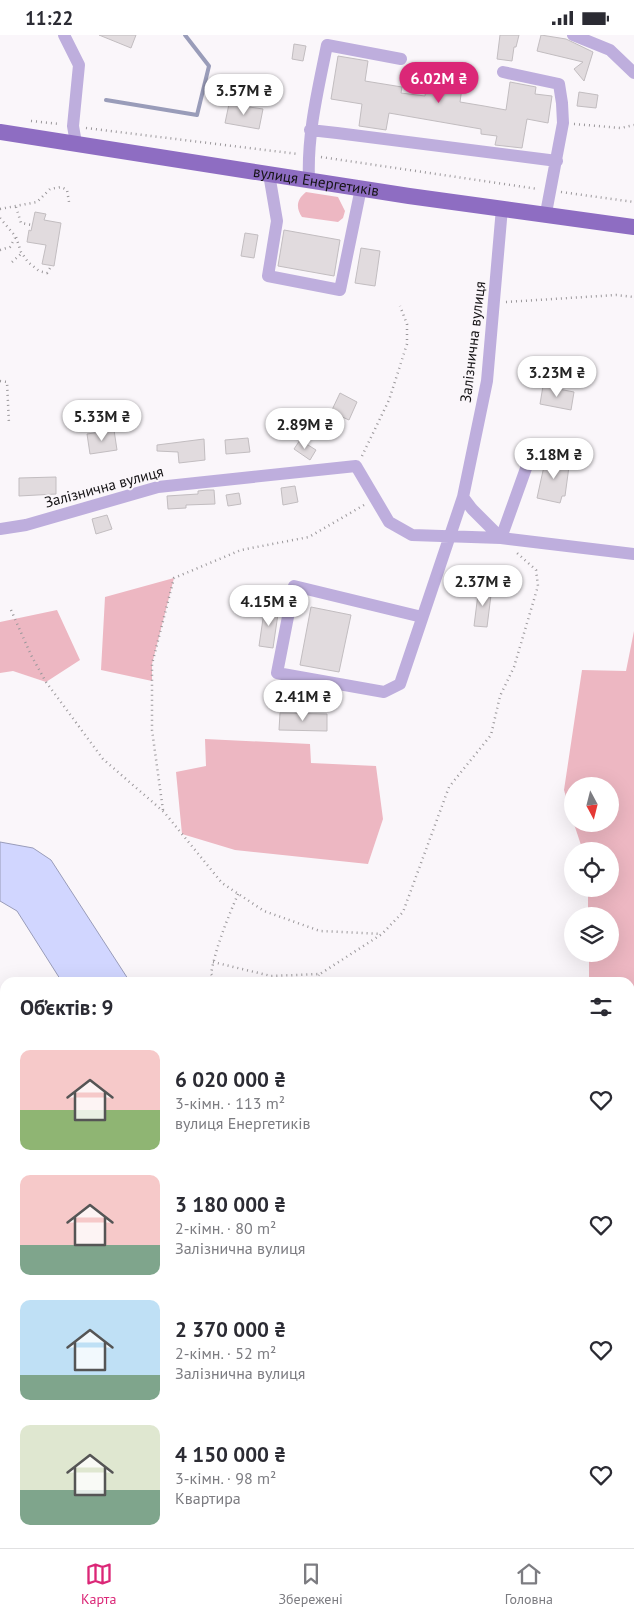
<!DOCTYPE html>
<html lang="uk">
<meta charset="utf-8">
<style>
body{margin:0;font-family:"PT Sans",sans-serif;background:#f7f7f7;color:#2b2b33;height:100vh;display:flex;flex-direction:column;font-size:19px;white-space:nowrap}
*{box-sizing:border-box;margin:0}
p{font-size:16px;color:#7c7c81}
.icon{flex:none;width:28px;height:28px;fill:none;stroke:currentColor;stroke-width:2;stroke-linecap:round;stroke-linejoin:round}
.map{position:relative;flex:1;overflow:hidden}
.details{position:absolute;left:0px;top:942px;width:635px;height:571px;display:flex;flex-direction:column;background:#fff;border-radius:15px 15px 0 0;box-shadow:0 5px 20px #0002}
.details>*{flex:none}
.needle{width:32px;rotate:173deg}
.fabs{position:absolute;left:564px;top:742px;display:grid;gap:10px}
.fabs a{display:grid;place-items:center;width:55px;height:55px;border-radius:50%;background:#fff;box-shadow:0 5px 20px #0002;font-size:25px}
.price{position:absolute;translate:-50% -42px;padding:0 11px;border-radius:18px;background:#fff;color:#222;font-size:16px;line-height:32px;filter:drop-shadow(0 1px 2px #0008)}
.price::after{content:'';position:absolute;left:50%;top:30px;width:15px;height:11px;margin-left:-8px;background:inherit;clip-path:polygon(0 0,100% 0,50% 100%)}
.price.active{background:#db2777;color:#fff}
ul{padding:0;list-style:none}
li{display:flex;align-items:center;gap:15px;height:125px;padding:0 20px}
li span{display:grid;place-items:center;flex:none;width:140px;height:100px;border-radius:10px;color:#555}
li>.icon{margin-inline-start:auto}
span .icon{width:60px;height:60px;fill:#fffc;stroke-width:1}
li b{font-size:21px}
h2{display:flex;justify-content:space-between;align-items:center;height:60px;padding:0 20px;font-size:21px}
.status{display:flex;justify-content:space-between;align-items:center;height:35px;padding:0 25px;background:#fff;direction:ltr}
.status svg{height:14px;fill:currentColor}
.tab-bar{display:flex;justify-content:space-around;align-items:center;height:70px;border-top:1px solid #e1e1e2;background:#fff;font-size:14px;color:#7c7c81}
.tab-bar a{display:grid;justify-items:center;gap:2px}
.tab-bar .active{color:#db2777}
.map>svg:first-child{display:block}
.green{fill:#edb7c2}
.water{fill:#d1d6ff;stroke:#999cb9}
.lines{fill:none;stroke-linecap:round;stroke-linejoin:round}
.stream{stroke:#999cb9;stroke-width:4}
.building{fill:#e1dbde;stroke:#c2bdc0}
.path{stroke:#9b989b;stroke-width:2.5;stroke-dasharray:1 4;stroke-linecap:butt}
.minor{stroke:#beaedd;stroke-width:12}
.major{stroke:#8e6dc2;stroke-width:16}
.labels{text-anchor:middle;stroke-width:4;stroke-linejoin:round;paint-order:stroke}
.street-label{font-size:15px;fill:#151315;stroke:#faf6fa}
</style>
<div class="status"><b>11:22</b><svg viewBox="0 0 49 12"><path d="M0 12V9h3v3zM5 12V6h3v6zM10 12V3h3v9zM15 12V0h3v12zM26 1h20v11H26zM47 4h2v5h-2z"/></svg></div>
<div class="map">
<svg width="634" height="1513" viewBox="0 0 634 1513">
<rect width="100%" height="100%" fill="#faf6fa"/>
<path class="green" d="M306,157L338,162L345,176L343,183L338,187L302,182C296,173 296,165 306,157Z
M174,543L152,629V646L101,635L105,562Z
M57,575L80,625L46,647L13,636L0,638V587Z
M634,596V999H630V948L589,947V919H610V881H588V854H610V816H583L574,789H610V751H572V783L564,755L582,635L626,636Z
M205,704L310,709L311,728L376,731L383,784L368,829L235,815L182,799L176,737L206,731Z
M630,1080H634V1305H630Z
M5,1193V1509H288L291,1513H0V1194Z
M630,1483L634,1484V1513H600L597,1509H630Z"/>
<path class="water" d="M0,807L33,813L51,825L130,947H62L17,876L0,866Z
M474,1509H558L561,1513H477Z"/>
<g class="lines">
<path class="stream" d="M106,65L197,80L209,31L185,0"/>
</g>
<path class="building" d="M99,0H136L131,13Z
M500,0H519L516,12H514L512,26L497,24Z
M541,0L566,4L593,17L584,46L574,34L583,27L537,16Z
M294,9L306,11L303,26L292,24Z
M338,21L368,26L365,46L402,52L401,58L425,61L428,40L463,45L460,67L484,71L506,75L510,47L536,52L535,59L552,61L548,88L527,84L522,113L495,110L497,101L481,99V94L389,78L386,95L359,91L362,69L331,64Z
M579,57L598,60L596,73L577,71Z
M229,69L263,74L259,94L225,88Z
M35,177L46,179L44,185L61,188L54,231L42,229L46,210L27,207L29,195L31,196Z
M284,195L340,205L334,241L278,231Z
M245,198L258,200L254,223L241,221Z
M361,213L380,216L375,251L355,248Z
M543,351L574,357L571,375L540,369Z
M340,358L357,367L349,385L331,377Z
M114,395L117,415L90,419L87,399Z
M248,403L250,417L226,419L225,405Z
M204,404L205,425L179,428L178,417L157,416V410Z
M300,405L316,415L310,425L294,414Z
M546,422L557,425V422L570,424L565,461H562L560,468L537,463Z
M56,442V459L19,461V443Z
M295,451L298,467L283,470L281,453Z
M207,455H214L215,469L186,470V473L168,474L167,461L198,459V456Z
M239,458L241,469L228,471L226,460Z
M107,480L112,494L96,499L92,484Z
M479,551L492,552L487,592L474,591Z
M265,570L279,572L273,613L259,611Z
M311,572L351,580L339,637L300,630Z
M280,678L327,679V696L279,695Z"/>
<g class="lines">
<path class="path" d="M31,86L60,89
M574,89L621,93L634,90
M86,93L298,119
M321,122L538,154
M561,157L634,167
M16,172L21,188L32,190
M0,174L37,167L50,154L61,152L67,155L69,167
M0,183L16,202L21,217L28,227L39,236L47,238L50,233
M0,215L10,212L15,203
M12,227L22,218
M506,267L616,260L634,262
M0,346L7,347L9,389
M362,421L389,365L407,309V289L400,271
M11,575L31,620L46,647L103,724L164,777L222,848L264,876L320,896L381,899
M163,775L152,695V629L174,543L241,515L309,502L364,470
M213,927L271,941L320,939L382,899L403,877L449,752L491,700L500,661L514,632L538,551L536,535L517,518
M218,948L211,939C216,911 227,885 238,859
M312,948L319,940
M630,1029H634
M630,1071H634
M0,1086L5,1089
M630,1184L634,1185
M0,1194L5,1193
M0,1449L5,1446
M126,1509L129,1513
M289,1509L292,1513"/>
<path class="minor" d="M64,0L79,30L73,91L76,108
M573,0L610,15L634,38
M503,37L559,49L562,68L563,88L546,178
M310,95L337,98L557,126
M269,139L277,186L268,241L340,255L361,153
M309,145C307,99 318,55 327,10L401,24
M463,462L472,474L501,503L534,411
M0,494L26,490L158,452L356,431L389,487L412,500L501,503L634,519
M422,582L294,551L277,638L384,657L400,649L463,462L487,346L502,173"/>
<path class="major" id="s1" d="M0,97L409,161L634,192"/>
</g>
<g class="labels">
<g class="street-label">
<text dy="5" stroke="none"><textPath href="#s1" startOffset="320">вулиця Енергетиків</textPath></text>
<text transform="translate(473 307) rotate(-83)" y="5">Залізнична вулиця</text>
<text transform="translate(104 452) rotate(-15)" y="5">Залізнична вулиця</text>
</g>
</g>
</svg>
<div class="fabs">
<a><svg class="needle" viewBox="-14 -14 28 28"><path d="M0-13l5 13h-10z" fill="#e53935"/><path d="M0 13l5-13h-10z" fill="#7c7c81"/></svg></a>
<a><svg class="icon" aria-label="locate" viewBox="0 0 24 24"><circle cx="12" cy="12" r="6"/><path d="M12 2v4M12 18v4M2 12h4M18 12h4"/></svg></a>
<a><svg class="icon" aria-label="layers" viewBox="0 0 24 24"><path d="M12 4l9 5-9 5-9-5zM3 14l9 5 9-5"/></svg></a>
</div>
<b class="price active" style="left:439px;top:69px">6.02M ₴</b>
<b class="price" style="left:244px;top:81px">3.57M ₴</b>
<b class="price" style="left:557px;top:363px">3.23M ₴</b>
<b class="price" style="left:102px;top:407px">5.33M ₴</b>
<b class="price" style="left:305px;top:415px">2.89M ₴</b>
<b class="price" style="left:554px;top:445px">3.18M ₴</b>
<b class="price" style="left:483px;top:572px">2.37M ₴</b>
<b class="price" style="left:269px;top:592px">4.15M ₴</b>
<b class="price" style="left:303px;top:687px">2.41M ₴</b>
<section class="details">
<h2>Об’єктів: 9<svg class="icon" aria-label="filters" viewBox="0 0 24 24"><path d="M4 7h16M4 17h16"/><circle cx="9" cy="7" r="2"/><circle cx="15" cy="17" r="2"/></svg></h2>
<ul>
<li><span style="background:linear-gradient(#f6c9c9 60%,#8fb573 0)"><svg class="icon" aria-label="home" viewBox="0 0 24 24"><path d="M3 11l9-7 9 7M6 9v11h12V9"/></svg></span><div><b>6 020 000 ₴</b><p>3-кімн. · 113 m²</p><p>вулиця Енергетиків</p></div><svg class="icon" aria-label="heart" viewBox="0 0 24 24"><path d="M12 20l-8-8c-3-5 5-10 8-4 3-6 11-1 8 4z"/></svg></li>
<li><span style="background:linear-gradient(#f6c9c9 70%,#7fa58c 0)"><svg class="icon" aria-label="home" viewBox="0 0 24 24"><path d="M3 11l9-7 9 7M6 9v11h12V9"/></svg></span><div><b>3 180 000 ₴</b><p>2-кімн. · 80 m²</p><p>Залізнична вулиця</p></div><svg class="icon" aria-label="heart" viewBox="0 0 24 24"><path d="M12 20l-8-8c-3-5 5-10 8-4 3-6 11-1 8 4z"/></svg></li>
<li><span style="background:linear-gradient(#bfe0f5 75%,#7fa58c 0)"><svg class="icon" aria-label="home" viewBox="0 0 24 24"><path d="M3 11l9-7 9 7M6 9v11h12V9"/></svg></span><div><b>2 370 000 ₴</b><p>2-кімн. · 52 m²</p><p>Залізнична вулиця</p></div><svg class="icon" aria-label="heart" viewBox="0 0 24 24"><path d="M12 20l-8-8c-3-5 5-10 8-4 3-6 11-1 8 4z"/></svg></li>
<li><span style="background:linear-gradient(#dfe7d0 65%,#7fa58c 0)"><svg class="icon" aria-label="home" viewBox="0 0 24 24"><path d="M3 11l9-7 9 7M6 9v11h12V9"/></svg></span><div><b>4 150 000 ₴</b><p>3-кімн. · 98 m²</p><p>Квартира</p></div><svg class="icon" aria-label="heart" viewBox="0 0 24 24"><path d="M12 20l-8-8c-3-5 5-10 8-4 3-6 11-1 8 4z"/></svg></li>
</ul>
</section>
</div>
<nav class="tab-bar">
<a class="active"><svg class="icon" aria-label="map" viewBox="0 0 24 24"><path d="M3 6l6-2 6 2 6-2v14l-6 2-6-2-6 2zM9 4v14M15 6v14"/></svg>Карта</a>
<a><svg class="icon" aria-label="saved" viewBox="0 0 24 24"><path d="M7 4h10v16l-5-4-5 4z"/></svg>Збережені</a>
<a><svg class="icon" aria-label="home" viewBox="0 0 24 24"><path d="M3 11l9-7 9 7M6 9v11h12V9"/></svg>Головна</a>
</nav>
